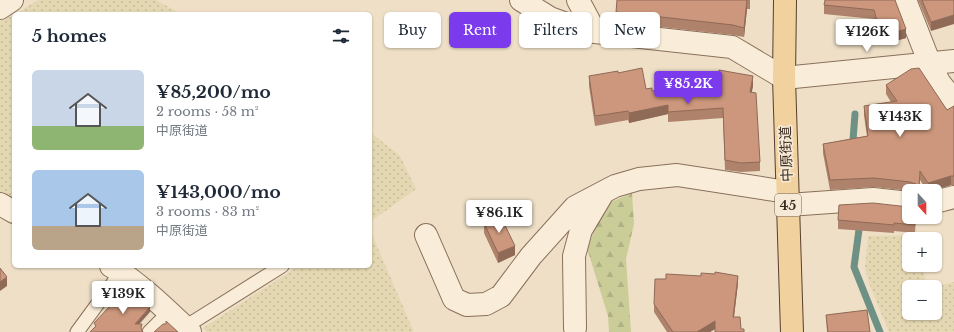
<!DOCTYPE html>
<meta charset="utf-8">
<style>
body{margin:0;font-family:"Libre Baskerville","Noto Sans JP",serif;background:#f6f6f7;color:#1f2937;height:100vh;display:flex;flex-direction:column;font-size:15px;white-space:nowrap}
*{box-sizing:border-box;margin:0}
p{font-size:13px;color:#747a83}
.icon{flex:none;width:22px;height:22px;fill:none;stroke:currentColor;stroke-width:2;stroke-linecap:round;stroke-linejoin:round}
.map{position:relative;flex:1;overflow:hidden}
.drawer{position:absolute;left:12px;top:12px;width:360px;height:256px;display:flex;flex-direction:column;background:#fff;border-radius:6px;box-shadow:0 1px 3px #0004}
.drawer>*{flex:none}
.banner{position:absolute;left:384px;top:12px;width:380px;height:36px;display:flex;gap:8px}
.needle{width:26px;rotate:159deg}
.buttons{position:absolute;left:902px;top:184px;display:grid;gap:8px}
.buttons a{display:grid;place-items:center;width:40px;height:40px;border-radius:6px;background:#fff;box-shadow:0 1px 3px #0004;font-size:20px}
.price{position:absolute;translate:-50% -34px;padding:0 9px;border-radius:4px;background:#fff;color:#222;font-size:13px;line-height:26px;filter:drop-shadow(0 1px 2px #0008)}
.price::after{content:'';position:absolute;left:50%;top:24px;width:12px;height:9px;margin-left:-6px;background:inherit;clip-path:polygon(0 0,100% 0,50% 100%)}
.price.selected{background:#7c3aed;color:#fff}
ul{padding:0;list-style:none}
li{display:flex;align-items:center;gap:12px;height:100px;padding:0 20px}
li span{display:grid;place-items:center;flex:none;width:112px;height:80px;border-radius:6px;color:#555}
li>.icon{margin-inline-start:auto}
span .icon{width:48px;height:48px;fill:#fffc;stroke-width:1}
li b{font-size:17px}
h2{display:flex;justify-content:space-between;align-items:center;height:48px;padding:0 20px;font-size:17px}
.pill{padding:0 14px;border-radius:6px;background:#fff;box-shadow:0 1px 3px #0004;font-size:14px;line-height:36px}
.pill.selected{background:#7c3aed;color:#fff}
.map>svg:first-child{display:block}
.farmland{fill:url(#farmland-dots)}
.forest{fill:url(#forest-firs)}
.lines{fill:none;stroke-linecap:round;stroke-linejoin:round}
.stream{stroke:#6e9185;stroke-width:7}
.service-casing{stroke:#8a705b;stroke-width:15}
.minor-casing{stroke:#8a705b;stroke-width:24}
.primary-casing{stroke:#583f2f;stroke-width:24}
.service{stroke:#f9edd9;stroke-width:13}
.minor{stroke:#f9edd9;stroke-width:22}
.primary{stroke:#f1d19e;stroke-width:22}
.wall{fill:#af826b}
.shaded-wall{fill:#8f6a57}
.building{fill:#cc977c;stroke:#8f6a57}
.labels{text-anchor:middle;stroke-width:3.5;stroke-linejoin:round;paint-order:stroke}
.shield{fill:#f6ead6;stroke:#726456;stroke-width:1}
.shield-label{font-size:13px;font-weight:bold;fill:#3a2a1f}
.street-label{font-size:14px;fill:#3a2a1f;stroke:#f6ead6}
</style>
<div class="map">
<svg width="954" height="332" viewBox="0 0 954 332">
<defs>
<pattern id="farmland-dots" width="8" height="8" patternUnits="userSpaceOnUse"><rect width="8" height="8" fill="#e4d8b3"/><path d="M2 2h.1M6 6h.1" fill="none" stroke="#c4ba9a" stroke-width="1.8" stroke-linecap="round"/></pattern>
<pattern id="forest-firs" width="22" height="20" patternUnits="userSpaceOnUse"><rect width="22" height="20" fill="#cbcd99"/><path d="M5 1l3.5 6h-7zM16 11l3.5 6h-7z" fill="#afb083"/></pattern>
</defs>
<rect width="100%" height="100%" fill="#eedfc6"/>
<path class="farmland" d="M38,0H156L181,14H16Z
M14,15V200L0,192V21Z
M370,132L400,156L416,189L370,222Z
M370,230L414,332H207L203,328L299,266H370Z
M919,235L920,239H909V265H923L926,287H909V313H935V287H932L954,282V332H889L869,283L865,268L868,236Z"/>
<path class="forest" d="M632,193L634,224L626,259L631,332H609L608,316L587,248L606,204Z"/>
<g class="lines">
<path class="stream" d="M854,146L853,140L855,114
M860,222L854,267L880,332"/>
<g class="service-casing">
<path id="service" d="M185,327L282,266
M77,332L121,272
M149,332L169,312"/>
</g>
<g class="minor-casing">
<path id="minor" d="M521,0L550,18L586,31L732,47L784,78L954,61
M578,0L595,32
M905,0L930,64L939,82L954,101
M0,8L12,0
M935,202L954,197
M0,204L14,212
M788,205L873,199L909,203
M426,235L454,299L467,305L486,304L501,296L531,256L575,207L615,186L639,179L677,175L787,192
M111,266C138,282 167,310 190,332
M575,328L574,256L581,230L603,193"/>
</g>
<g class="primary-casing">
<path id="primary" d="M785,0L784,78L792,332"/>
</g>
<use href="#service" class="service"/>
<use href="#minor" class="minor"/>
<use href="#primary" class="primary"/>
</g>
<path class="wall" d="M617,0H750V9H747L744,37L733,35L616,22V12Z
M895,0L906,38L881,45L874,19L824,14V5Z
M918,0H954L931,31Z
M618,73L646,89L652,91L753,86L751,93L760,162V171L741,172L725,170L723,118L668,122V114L629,123L628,120L595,126L589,86V76Z
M886,85L947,110L954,106V185H951L932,191H927L920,180L919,191H911L874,187L830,190L823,153V144L867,136L864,115V106L891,102L886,94Z
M916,217L915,233L894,231V233L838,229V220Z
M484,223L515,255L498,263L484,233Z
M666,279L738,283L734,317L741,329L744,332H715V329L710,332H667L654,312V304Z
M826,315L870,332H827Z"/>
<path class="shaded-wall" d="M747,0V9L744,37V28Z
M954,15V24L931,31V22Z
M906,29V38L881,45V36Z
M753,76V86L750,102V92Z
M668,105V114L629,123V113Z
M951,176V185L932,191H928V183Z
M515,246V255L498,263V253Z
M738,276V283L733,325V317Z
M7,277V286L0,291V282Z
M150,307V312L135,329V324Z
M715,321V329L710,332H697Z"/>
<path class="building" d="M617,0H747L744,28L733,25L616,12Z
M825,0H895L906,29L881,36L874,10L824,5Z
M922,0H954V15L931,22Z
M642,68L646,89L652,88V91L716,86L719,70L753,76L750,92L756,93L760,162L741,163L725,160L723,108L668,112V105L629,113L628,111L595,116L589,76L618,71V73Z
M919,68L947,110L954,106V176H951L928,183L920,171L919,187L916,184L910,182L874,178L830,180L823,144L868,136L864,106L897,101L886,85L911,69Z
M873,203L909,207V217H916L915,225L894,223V225L838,220L839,205Z
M500,215L515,246L498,253L484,223Z
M0,268L7,277L0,282Z
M715,272L738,276L733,317H740L741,329H744V332H715V321L697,332H673L654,304L655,279H666V274L701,276V273L715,274Z
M128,287L150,307L135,324H142L141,328L143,332H90L96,326L94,323Z
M867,310L870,332H828L826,315Z
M166,321L178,332H154L163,324H166Z"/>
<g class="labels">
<rect class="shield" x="775" y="194" width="26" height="22" rx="3"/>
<g class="shield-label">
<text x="788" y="210">45</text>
</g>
<g class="street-label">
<text transform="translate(786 154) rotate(-92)" y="5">中原街道</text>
</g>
</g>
</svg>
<div class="buttons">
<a><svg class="needle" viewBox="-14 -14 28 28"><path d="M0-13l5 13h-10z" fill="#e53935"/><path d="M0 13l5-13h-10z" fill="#747a83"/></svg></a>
<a>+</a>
<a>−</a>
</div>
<b class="price" style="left:867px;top:53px">¥126K</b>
<b class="price selected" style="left:688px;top:105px">¥85.2K</b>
<b class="price" style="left:900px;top:138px">¥143K</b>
<b class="price" style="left:499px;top:234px">¥86.1K</b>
<b class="price" style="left:123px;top:315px">¥139K</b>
<div class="banner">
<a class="pill">Buy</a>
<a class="pill selected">Rent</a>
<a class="pill">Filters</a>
<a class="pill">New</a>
</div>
<section class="drawer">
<h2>5 homes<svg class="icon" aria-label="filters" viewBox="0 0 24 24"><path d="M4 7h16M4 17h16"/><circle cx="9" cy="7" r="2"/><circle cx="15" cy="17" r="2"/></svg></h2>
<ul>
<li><span style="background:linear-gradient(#c9d6e8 70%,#8fb573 0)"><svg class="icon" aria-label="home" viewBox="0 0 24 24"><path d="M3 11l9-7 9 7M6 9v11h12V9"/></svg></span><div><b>¥85,200/mo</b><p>2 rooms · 58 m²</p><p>中原街道</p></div></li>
<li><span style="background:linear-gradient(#a9c7e8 70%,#b9a48a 0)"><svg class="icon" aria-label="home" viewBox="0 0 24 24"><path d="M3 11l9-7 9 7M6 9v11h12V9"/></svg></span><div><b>¥143,000/mo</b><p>3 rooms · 83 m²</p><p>中原街道</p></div></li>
</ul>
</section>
</div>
